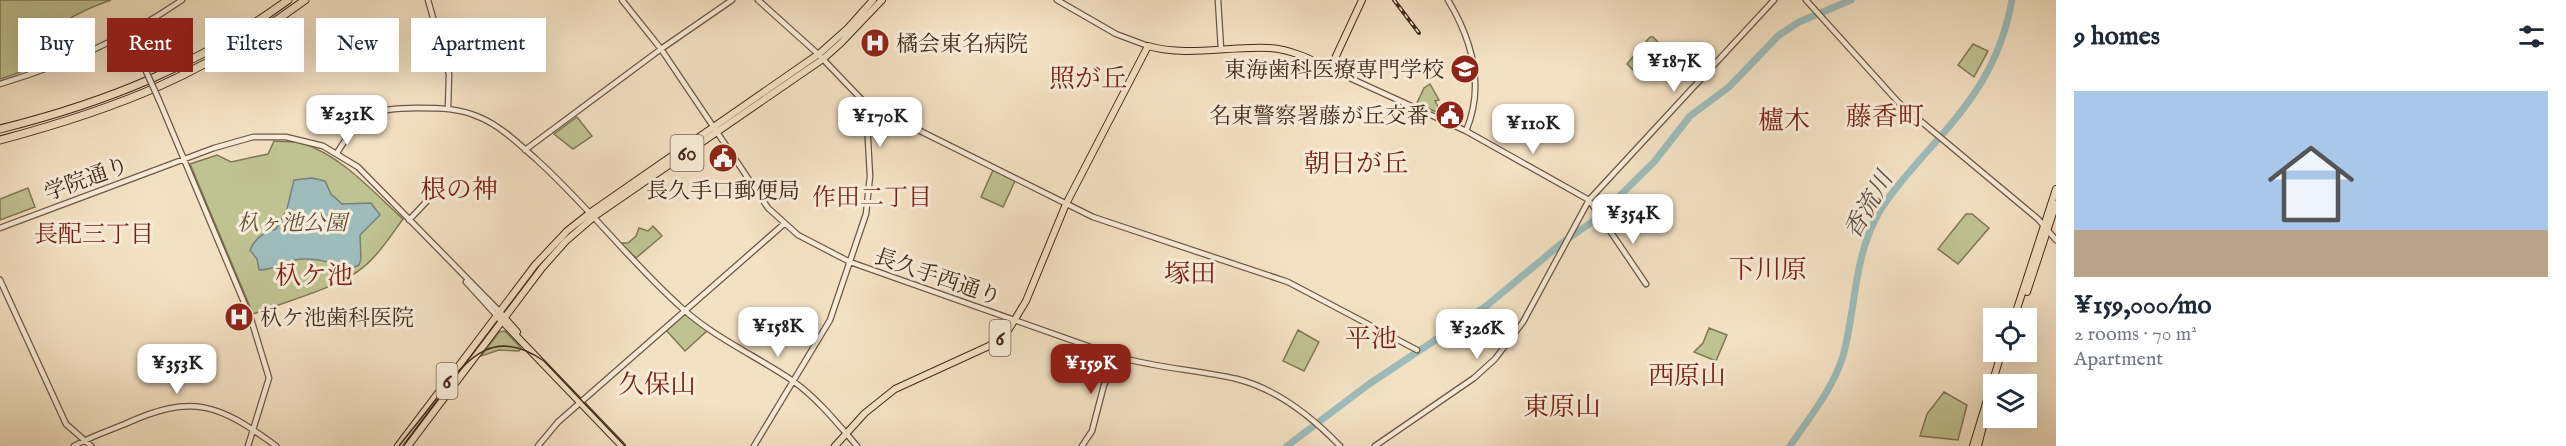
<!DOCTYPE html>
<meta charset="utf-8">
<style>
body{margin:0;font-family:"IM FELL English","Noto Serif JP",serif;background:#f2f2f3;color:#1f2937;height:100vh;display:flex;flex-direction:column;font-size:22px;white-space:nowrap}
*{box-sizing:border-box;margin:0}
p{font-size:20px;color:#747a83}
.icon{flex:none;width:33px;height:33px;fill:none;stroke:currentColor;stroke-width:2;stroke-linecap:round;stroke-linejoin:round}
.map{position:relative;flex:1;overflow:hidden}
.details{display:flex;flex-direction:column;background:#fff;width:510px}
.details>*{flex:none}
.hud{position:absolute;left:18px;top:18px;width:570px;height:54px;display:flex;gap:12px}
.controls{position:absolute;left:1983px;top:308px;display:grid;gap:12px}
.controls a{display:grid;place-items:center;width:54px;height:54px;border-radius:0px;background:#fff;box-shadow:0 6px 24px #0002;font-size:30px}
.price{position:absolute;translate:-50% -51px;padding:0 14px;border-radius:12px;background:#fff;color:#222;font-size:20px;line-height:39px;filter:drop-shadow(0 2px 3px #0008)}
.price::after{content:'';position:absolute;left:50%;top:36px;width:18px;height:14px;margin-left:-9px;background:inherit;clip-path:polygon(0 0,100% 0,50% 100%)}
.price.active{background:#8f2418;color:#fff}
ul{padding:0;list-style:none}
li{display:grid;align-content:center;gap:12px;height:318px;padding:0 18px}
li span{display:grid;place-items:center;height:186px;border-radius:0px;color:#555}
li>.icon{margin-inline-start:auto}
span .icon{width:108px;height:108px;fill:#fffc;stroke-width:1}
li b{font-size:26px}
h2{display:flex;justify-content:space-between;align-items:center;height:72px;padding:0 18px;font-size:26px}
.pill{padding:0 21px;border-radius:0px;background:#fff;box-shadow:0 6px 24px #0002;font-size:21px;line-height:54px}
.pill.active{background:#8f2418;color:#fff}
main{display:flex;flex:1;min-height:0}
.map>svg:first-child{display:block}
.green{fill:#bfc291;stroke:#817657;stroke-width:1.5}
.water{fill:#9dbcbb;stroke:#79817c;stroke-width:1.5}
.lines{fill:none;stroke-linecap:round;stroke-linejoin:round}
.river{stroke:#9dbcbb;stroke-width:7}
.tertiary-casing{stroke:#6f5746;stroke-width:7}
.primary-casing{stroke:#43291d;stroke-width:8}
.trunk-casing{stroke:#43291d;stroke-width:8}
.motorway-casing{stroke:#43291d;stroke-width:9}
.tertiary{stroke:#f7ecd8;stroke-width:4.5}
.primary{stroke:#f3e1c3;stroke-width:6}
.trunk{stroke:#f3e1c3;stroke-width:6}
.motorway{stroke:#f3e1c3;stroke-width:7}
.tram{stroke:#43291d;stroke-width:1.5}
.rail-casing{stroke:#43291d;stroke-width:4}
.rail{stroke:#f7ecd8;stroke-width:1.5;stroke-dasharray:4.5;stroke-linecap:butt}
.tertiary-bridge-casing{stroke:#6f5746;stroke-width:7;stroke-linecap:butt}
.tertiary-bridge{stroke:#f7ecd8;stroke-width:4.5}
.labels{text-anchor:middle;stroke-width:6;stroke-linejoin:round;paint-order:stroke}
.shield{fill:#f7ecd8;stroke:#796455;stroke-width:1.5}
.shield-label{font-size:21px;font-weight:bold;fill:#43291d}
.poi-label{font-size:22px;fill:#43291d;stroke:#f7ecd8;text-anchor:start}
.street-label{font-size:22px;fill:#43291d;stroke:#f7ecd8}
.park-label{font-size:22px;font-style:italic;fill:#624f3a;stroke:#f7ecd8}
.neighbourhood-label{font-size:24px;fill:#7a1f14;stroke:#f7ecd8}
.water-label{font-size:24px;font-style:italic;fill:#5a4e44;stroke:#f7ecd8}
.quarter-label{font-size:26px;fill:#7a1f14;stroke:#f7ecd8}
</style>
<main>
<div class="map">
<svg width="2056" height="446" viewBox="0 0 2056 446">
<rect width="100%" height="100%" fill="#f3e1c3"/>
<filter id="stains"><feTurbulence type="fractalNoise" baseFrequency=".00333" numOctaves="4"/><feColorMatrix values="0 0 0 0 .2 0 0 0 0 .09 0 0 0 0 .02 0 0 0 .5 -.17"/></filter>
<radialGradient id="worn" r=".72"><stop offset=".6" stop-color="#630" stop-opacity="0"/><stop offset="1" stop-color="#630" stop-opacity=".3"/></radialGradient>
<path class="green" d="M0,0H111C88,8 32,29 50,62L0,79Z
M1650,37H1653L1668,52L1641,78L1627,64Z
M1973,44L1988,51L1974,77L1958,65Z
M1430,84L1439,100L1435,101L1440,110L1438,113L1417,103L1424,88Z
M577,117L592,136L573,149L554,134Z
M274,141C282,142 293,141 302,143C342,156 372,191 403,219C390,237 376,259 357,272C327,291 287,301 253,314L190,164L217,155L231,162L268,154Z
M993,170L1015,181L1003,207L981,197Z
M28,188L35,207L0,220V199Z
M1966,214H1972L1989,228L1958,264L1938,249Z
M653,226L662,236L636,258L620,243H628L636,236L639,228L648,231Z
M685,313L709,329L685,351L666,330Z
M1709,328L1727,335L1716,361L1694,352L1703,343Z
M1298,330L1319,342L1304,371L1283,361Z
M505,331L521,348L519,351L499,350L481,356L499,332Z
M1944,392L1967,405L1958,440L1920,436L1927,414Z"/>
<path class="water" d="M312,178L325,181L331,194L342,204L371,203L380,215L360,235L361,259L359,265L351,269C333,264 314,256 295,260C282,264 273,270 259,270L257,259L250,250C255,238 263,232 276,229L287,209L294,180Z"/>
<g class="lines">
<path class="river" d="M1287,446L1369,384L1485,307L1562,243L1596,219L1654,162L1690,116L1729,87L1779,35L1799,22L1851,0
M1790,446C1809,418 1833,389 1843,356C1856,309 1853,261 1877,216C1889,194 1908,174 1924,155C1968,107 2000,67 2012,0"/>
<g class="tertiary-casing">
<path id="tertiary" d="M428,0L449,74L448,109
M622,0L661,49L768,208L798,235L850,262L1119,357C1157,368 1198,370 1237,379C1277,389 1312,417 1340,446
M1057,0L1116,34L1148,46
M1218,0L1221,49
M1448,0C1472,40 1485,86 1466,131
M1806,0L1899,103L2038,219L2056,240
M1330,69L1466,131L1589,200L1646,284
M0,84C65,64 126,39 182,0
M159,100L251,319L269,378L248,446
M866,104L1093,217L1288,282L1417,350
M525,150L661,49L732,0
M337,153C360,115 372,108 417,108C439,108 459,108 479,117C501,126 520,145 537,160C589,207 631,263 683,309C715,338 758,357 793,381C818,399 837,423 857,446
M409,220L429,199
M0,228L214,148L253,137H286L323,146L358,167L500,312
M0,280L66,424L91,446
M466,282L497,316
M74,446C90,437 108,431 125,424C192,393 219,404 276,446
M538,446L558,422L784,224
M754,446L830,320L866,214L870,176L866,104L818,54L758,0
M1082,446L1092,431L1104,385L1119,357
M1375,446L1474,378L1495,359L1523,322L1589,200L1774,0"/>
</g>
<g class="primary-casing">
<path id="primary" d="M502,315L517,332
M499,318L622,446
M398,446L535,265L567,231L591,212L820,53L848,28L873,0
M408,446L542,268L566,241L595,216L823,59L841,43L882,0
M835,446L865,413L895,389L989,346L1009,329L1026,301L1066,204L1148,46C1187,57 1228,46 1269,48C1290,49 1311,59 1330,69L1362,0"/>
</g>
<g class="trunk-casing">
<path id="trunk" d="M2027,292L2056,204
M2014,318L2056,189
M1973,446L2002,351
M1978,446L1991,394"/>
</g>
<g class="motorway-casing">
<path id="motorway" d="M0,129C108,102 197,66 288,0
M0,140C120,108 205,74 305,0"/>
</g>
<use href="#tertiary" class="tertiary"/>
<use href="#primary" class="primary"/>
<use href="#trunk" class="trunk"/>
<use href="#motorway" class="motorway"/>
<path class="tram" d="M399,446C412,429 426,413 439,395C469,356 495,327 544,361L625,446"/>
<g class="rail-casing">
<path id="rail" d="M1394,0L1419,33"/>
</g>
<use href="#rail" class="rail"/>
<g class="tertiary-bridge-casing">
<path id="tertiary-bridge" d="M145,69L159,100"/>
</g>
<use href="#tertiary-bridge" class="tertiary-bridge"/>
</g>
<defs>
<g id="hospital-disc" transform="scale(1.5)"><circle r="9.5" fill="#8f2418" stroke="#f7ecd8"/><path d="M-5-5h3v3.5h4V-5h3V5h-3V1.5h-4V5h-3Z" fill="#fff"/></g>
<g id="university-disc" transform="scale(1.5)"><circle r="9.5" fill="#8f2418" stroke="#f7ecd8"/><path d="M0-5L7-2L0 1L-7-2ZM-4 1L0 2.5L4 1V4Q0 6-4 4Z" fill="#fff"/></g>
<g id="civic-disc" transform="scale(1.5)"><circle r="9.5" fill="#8f2418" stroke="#f7ecd8"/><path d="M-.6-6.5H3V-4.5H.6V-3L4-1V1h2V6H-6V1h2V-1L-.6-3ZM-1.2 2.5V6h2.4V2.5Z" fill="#fff"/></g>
</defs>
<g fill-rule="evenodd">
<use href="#hospital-disc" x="875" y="43"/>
<use href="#university-disc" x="1465" y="69"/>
<use href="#civic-disc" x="1450" y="115"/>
<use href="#civic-disc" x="723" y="158"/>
<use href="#hospital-disc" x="239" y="317"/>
</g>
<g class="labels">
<g class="shield">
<rect x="670.5" y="135" width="33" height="36" rx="4.5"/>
<rect x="989.5" y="320" width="21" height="36" rx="4.5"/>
<rect x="436.5" y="363" width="21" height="36" rx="4.5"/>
</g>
<g class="shield-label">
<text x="687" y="160">60</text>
<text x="1000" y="345">6</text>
<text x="447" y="388">6</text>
</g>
<g class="poi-label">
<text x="896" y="51">橘会東名病院</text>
<text x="1444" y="77" text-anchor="end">東海歯科医療専門学校</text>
<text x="1429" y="123" text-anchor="end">名東警察署藤が丘交番</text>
<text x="723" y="198" text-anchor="middle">長久手口郵便局</text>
<text x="260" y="325">杁ケ池歯科医院</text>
</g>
<g class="street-label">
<text transform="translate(86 178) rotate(-20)" y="8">学院通り</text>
<text transform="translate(938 276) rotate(19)" y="8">長久手西通り</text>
</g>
<g class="park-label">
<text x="292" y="230">杁ヶ池公園</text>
</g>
<g class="neighbourhood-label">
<text x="872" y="205">作田二丁目</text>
<text x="94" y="242">長配三丁目</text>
</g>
<g class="water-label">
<text transform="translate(1868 205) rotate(-60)" y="8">香流川</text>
</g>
<g class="quarter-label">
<text x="1088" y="87">照が丘</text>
<text x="1885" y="125">藤香町</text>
<text x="1784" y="129">櫨木</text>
<text x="1356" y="172">朝日が丘</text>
<text x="459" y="198">根の神</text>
<text x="1768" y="278">下川原</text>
<text x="1190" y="282">塚田</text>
<text x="314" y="284">杁ケ池</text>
<text x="1371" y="347">平池</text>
<text x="1687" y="384">西原山</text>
<text x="657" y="393">久保山</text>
<text x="1562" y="415">東原山</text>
</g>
</g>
<rect width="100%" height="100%" filter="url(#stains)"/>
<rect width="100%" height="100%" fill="url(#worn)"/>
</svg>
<div class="controls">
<a><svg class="icon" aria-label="locate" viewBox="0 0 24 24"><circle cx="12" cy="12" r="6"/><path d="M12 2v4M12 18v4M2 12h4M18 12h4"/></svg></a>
<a><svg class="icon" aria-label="layers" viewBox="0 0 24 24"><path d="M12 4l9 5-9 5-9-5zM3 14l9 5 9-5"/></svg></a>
</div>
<b class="price" style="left:1674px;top:93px">¥187K</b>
<b class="price" style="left:347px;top:146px">¥231K</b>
<b class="price" style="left:880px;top:148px">¥170K</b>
<b class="price" style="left:1533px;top:155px">¥110K</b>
<b class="price" style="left:1633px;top:245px">¥354K</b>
<b class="price" style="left:778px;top:358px">¥158K</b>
<b class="price" style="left:1477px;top:360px">¥326K</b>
<b class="price" style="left:177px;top:395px">¥353K</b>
<b class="price active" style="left:1091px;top:395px">¥159K</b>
<div class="hud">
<a class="pill">Buy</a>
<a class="pill active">Rent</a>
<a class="pill">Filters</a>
<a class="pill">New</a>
<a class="pill">Apartment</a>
</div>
</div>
<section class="details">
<h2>9 homes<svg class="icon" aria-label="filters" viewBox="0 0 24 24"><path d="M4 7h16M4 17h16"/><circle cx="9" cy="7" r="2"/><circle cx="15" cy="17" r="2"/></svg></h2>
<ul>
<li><span style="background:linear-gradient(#a9c7e8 75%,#b9a48a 0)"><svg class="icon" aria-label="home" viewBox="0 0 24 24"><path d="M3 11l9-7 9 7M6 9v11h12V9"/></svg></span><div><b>¥159,000/mo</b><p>2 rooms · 70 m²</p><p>Apartment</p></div></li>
</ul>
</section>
</main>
